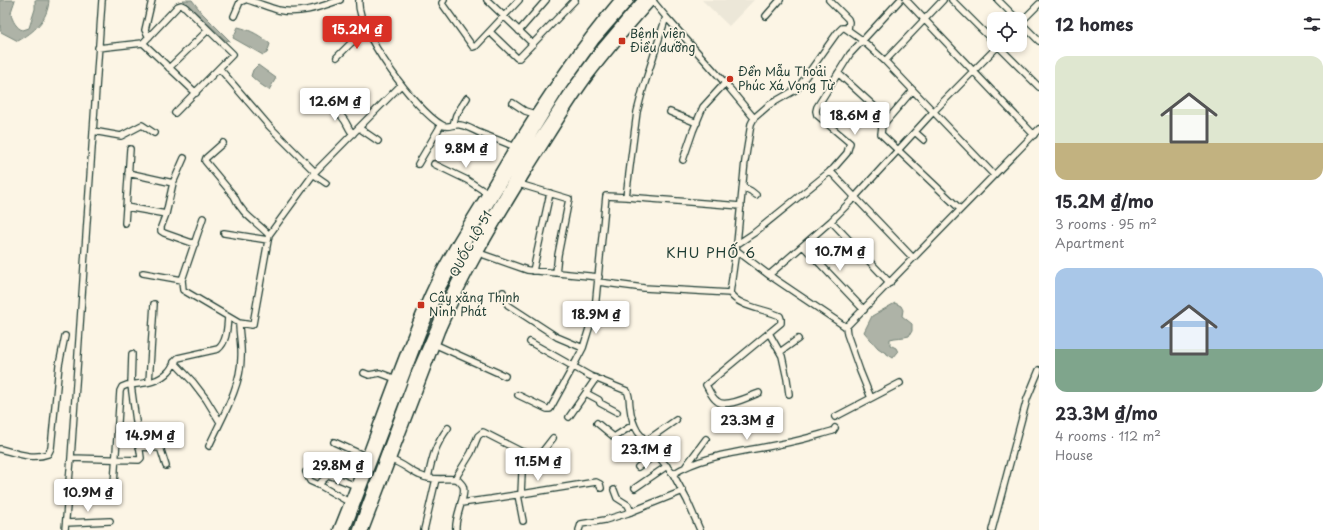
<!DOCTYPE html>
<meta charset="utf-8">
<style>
body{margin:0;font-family:"Playpen Sans",sans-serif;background:#f2f2f3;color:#2b2b33;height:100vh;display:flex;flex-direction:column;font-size:15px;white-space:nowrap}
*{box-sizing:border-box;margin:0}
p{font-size:13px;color:#7c7c81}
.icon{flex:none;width:22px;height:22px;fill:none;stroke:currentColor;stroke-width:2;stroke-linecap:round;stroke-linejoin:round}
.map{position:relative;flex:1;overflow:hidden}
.details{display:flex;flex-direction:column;background:#fff;width:300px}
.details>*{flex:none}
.buttons{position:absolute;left:987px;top:12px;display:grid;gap:8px}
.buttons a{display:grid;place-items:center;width:40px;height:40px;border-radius:8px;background:#fff;box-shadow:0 2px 6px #0003;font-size:20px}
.price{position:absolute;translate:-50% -34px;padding:0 9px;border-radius:4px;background:#fff;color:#222;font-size:13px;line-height:26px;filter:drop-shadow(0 1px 2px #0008)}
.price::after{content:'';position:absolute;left:50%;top:24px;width:12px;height:9px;margin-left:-6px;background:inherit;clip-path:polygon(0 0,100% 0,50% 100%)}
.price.current{background:#d93025;color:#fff}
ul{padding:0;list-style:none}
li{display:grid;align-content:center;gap:8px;height:212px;padding:0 16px}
li span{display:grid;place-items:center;height:124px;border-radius:12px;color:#555}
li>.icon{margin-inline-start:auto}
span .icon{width:72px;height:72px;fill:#fffc;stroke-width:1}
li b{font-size:17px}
h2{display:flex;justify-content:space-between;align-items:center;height:48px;padding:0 16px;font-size:17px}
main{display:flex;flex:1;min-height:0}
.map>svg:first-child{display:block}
.built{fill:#ece7d8}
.water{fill:#aeb3a7;stroke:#758479}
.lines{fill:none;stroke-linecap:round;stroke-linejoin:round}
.minor-casing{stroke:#1f3d34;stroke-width:8}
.primary-casing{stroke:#1f3d34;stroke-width:11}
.trunk-casing{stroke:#1f3d34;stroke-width:12}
.minor{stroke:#fcf5e5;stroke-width:5.5}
.primary{stroke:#fcf5e5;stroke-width:8}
.trunk{stroke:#fcf5e5;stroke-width:9}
.poi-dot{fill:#c8321e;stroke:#fcf5e5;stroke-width:1.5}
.labels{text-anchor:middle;stroke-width:3.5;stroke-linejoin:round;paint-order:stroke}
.poi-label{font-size:12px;fill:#1f3d34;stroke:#fcf5e5;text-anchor:start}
.street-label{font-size:12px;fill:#1f3d34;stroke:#fcf5e5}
.quarter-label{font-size:14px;letter-spacing:1px;fill:#1f3d34;stroke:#fcf5e5}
</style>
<main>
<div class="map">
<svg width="1039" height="530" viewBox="0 0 1039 530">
<rect width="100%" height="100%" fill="#fcf5e5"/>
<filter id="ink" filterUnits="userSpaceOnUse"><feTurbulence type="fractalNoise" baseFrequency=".025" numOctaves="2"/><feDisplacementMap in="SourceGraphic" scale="8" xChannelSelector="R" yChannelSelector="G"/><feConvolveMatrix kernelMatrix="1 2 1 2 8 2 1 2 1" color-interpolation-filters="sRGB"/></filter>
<g filter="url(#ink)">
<path class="built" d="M702,0H754L729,26Z"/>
<path class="water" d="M0,0H15C14,4 11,10 11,14C12,20 17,29 23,30L29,28L35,9V0H49C48,20 34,32 18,41L1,32L0,29Z
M183,0H192L202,13L230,41L225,40Z
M238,27C251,30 261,36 270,44L267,53L263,55L233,38Z
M258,65L276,78L269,90L260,84L251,76L253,70Z
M895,303L901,306L903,310L902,316L912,324V331L909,336C902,338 897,337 890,339V345L896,348L898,352L893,358L878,348L864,332L872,316Z"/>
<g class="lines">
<g class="minor-casing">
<path id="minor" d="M248,0C258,3 268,7 278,10C299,15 320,7 340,0
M359,0C355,29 417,112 442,125C448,129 454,123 460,125C467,126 473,130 480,133C492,138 505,142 517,148
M444,0L442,3L443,5L473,47L476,46L519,0
M487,0L533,44
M652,0L666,17L725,83L754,118
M829,0L848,19L849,22L848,29
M906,0L1034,135
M952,0L994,42
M998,0L1017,19
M234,16L240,2L245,0
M766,16L780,0
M1020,22L1039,41
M1020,23L1039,4
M519,31L546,0
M490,32L517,58H519L575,0
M149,37L145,30L152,0
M143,43L196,93
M997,45L1039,87
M98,48L143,43L178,6L181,5L185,7L233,54L175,113
M337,57L351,43L368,31
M885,61L943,0
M169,68L208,30
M220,69L269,126L315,172
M838,73L888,119L882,126L881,134L960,209
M320,103C328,107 337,110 342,117C347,122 348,129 353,134
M513,103L525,111L535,114
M670,112L697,123
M888,119L913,90
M453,125L456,115L467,98
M359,128L378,141
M93,131L121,136L142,125L154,133
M915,132L924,140
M223,143L206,158L205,161L234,196C242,215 256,221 269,235
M184,158L173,183L166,214L161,227V231L164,233L195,244
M683,160L693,131L703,107L725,83
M418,164L441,125
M434,164L467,180L487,193
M830,171L913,258
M128,173L173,183
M313,174L326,183
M519,184L569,199L558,255L556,273
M743,187L751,191L756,195
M626,197L637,112L643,89L666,17
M126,207L166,214
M203,218L182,280L183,290L239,323L252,325L253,324L269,235L315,172L401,85
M831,221L890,283
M125,223L130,149
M224,233L268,240
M736,245L754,233L833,169L847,153L850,143L817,115L816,111L817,107L850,54L900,0
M803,246L864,310
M736,250L769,275L846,327L847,334L860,371L871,398
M476,252L527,270L599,277
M819,263L846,238
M533,271L550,193
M143,273L182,280
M769,275L831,221L855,197L934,111L999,45
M598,282L644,288L730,293
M503,292L504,298L508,305L557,337L583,348
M846,327L1039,129
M769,333L782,356L787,379L789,394
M530,342L590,376L627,391C630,396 629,401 630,407C631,417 633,424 638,432L673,474L687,500L700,530
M432,343L505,376
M780,352L798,339
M174,362L193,382L206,399L220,422
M364,373L369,375L380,373L396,379
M149,382L154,304
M586,393L599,400L600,403L617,412
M759,393C750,396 725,409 717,401C712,398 709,390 706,385L781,323V319L780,316C766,309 738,307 730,293L737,243L745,161L751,124L754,118L769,105L797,89L837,33L842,28H845L862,40L885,61L994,175
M518,395L547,409H550L573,367L583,348L595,309L606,196L626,197L741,206
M569,417L596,378
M835,417L900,383
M597,423L614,437L633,425
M154,428L166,466
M646,441L676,420
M334,442L367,457
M209,446C221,419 241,387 241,358C242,346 239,334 239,323
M139,447L161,448
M0,449C16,453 32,460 48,454L51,448L59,365L65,336
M71,458L139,460L141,458L131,385L132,354
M390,458L391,460C404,464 408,470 419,475C431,481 444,478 457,479C459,481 462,484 463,486C467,495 454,517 456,530
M686,466L706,439
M638,467L657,454
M306,472L310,481L319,485L322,481L329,475L356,486
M673,474C704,454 750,451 786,443C802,440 818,435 833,431L835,428
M428,478C432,458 435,445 448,428
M455,479L471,453L478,436L483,432L534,458L539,456L553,438
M114,484L120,391L122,387L127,385C143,383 157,384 169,371C173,367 173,362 178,358L218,349C227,342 227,328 228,317
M319,485L349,502
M635,488L667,466
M614,490L617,498L628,505L631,512
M521,494L523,452
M518,495L523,521
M461,503L491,499L596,482L600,484L601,488
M66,523L110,521
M65,530L71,458L102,0
M424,530L436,479
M579,530L581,524L605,520L628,513L683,491
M992,530L1027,399L1039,370"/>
</g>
<g class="primary-casing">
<path id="primary" d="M338,530C370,452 395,372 429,295C446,258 468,224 489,190C528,123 569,59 619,0
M364,530L440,331C464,275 495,223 527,171C547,140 566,107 588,77C608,50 630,25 652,0"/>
</g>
<g class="trunk-casing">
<path id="trunk" d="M345,530L421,332L438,292L473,229L560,88L595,39L629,0
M358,530L415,376L449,298L472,251L528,156L570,92L599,52L643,0"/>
</g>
<use href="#minor" class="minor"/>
<use href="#primary" class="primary"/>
<use href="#trunk" class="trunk"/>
</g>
</g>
<g class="poi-dot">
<rect x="618" y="37" width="8" height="8" rx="2"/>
<circle cx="730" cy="79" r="4"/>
<rect x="417" y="301" width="8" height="8" rx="2"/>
</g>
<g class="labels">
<g class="poi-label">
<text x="630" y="38">Bệnh viện<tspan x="630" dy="14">Điều dưỡng</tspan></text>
<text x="738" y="76">Đền Mẫu Thoải<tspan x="738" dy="14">Phúc Xá Vọng Từ</tspan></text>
<text x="429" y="302">Cây xăng Thịnh<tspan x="429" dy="14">Ninh Phát</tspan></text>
</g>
<g class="street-label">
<text transform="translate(471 244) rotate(-61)" y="4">QUỐC LỘ 51</text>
</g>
<g class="quarter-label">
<text x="711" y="258">KHU PHỐ 6</text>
</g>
</g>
</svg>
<div class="buttons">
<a><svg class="icon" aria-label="locate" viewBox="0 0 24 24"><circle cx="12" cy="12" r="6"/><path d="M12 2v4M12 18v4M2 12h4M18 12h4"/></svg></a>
</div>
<b class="price current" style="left:357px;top:50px">15.2M ₫</b>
<b class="price" style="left:335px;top:122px">12.6M ₫</b>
<b class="price" style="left:855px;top:136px">18.6M ₫</b>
<b class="price" style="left:466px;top:169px">9.8M ₫</b>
<b class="price" style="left:840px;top:272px">10.7M ₫</b>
<b class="price" style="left:596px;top:335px">18.9M ₫</b>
<b class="price" style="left:747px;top:441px">23.3M ₫</b>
<b class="price" style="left:150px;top:456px">14.9M ₫</b>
<b class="price" style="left:646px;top:470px">23.1M ₫</b>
<b class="price" style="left:538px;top:482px">11.5M ₫</b>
<b class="price" style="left:338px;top:486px">29.8M ₫</b>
<b class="price" style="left:88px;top:513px">10.9M ₫</b>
</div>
<section class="details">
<h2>12 homes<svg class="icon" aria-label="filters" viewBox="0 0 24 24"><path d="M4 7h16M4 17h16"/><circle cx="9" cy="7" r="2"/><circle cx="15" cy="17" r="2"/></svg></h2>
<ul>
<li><span style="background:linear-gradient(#dfe7d0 70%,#c2b280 0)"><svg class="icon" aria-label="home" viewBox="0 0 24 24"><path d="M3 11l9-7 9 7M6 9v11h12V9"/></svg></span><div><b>15.2M ₫/mo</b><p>3 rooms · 95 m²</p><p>Apartment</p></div></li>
<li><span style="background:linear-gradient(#a9c7e8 65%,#7fa58c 0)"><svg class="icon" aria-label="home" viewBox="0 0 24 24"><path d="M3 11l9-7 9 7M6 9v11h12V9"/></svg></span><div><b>23.3M ₫/mo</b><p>4 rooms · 112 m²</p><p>House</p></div></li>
</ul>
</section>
</main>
